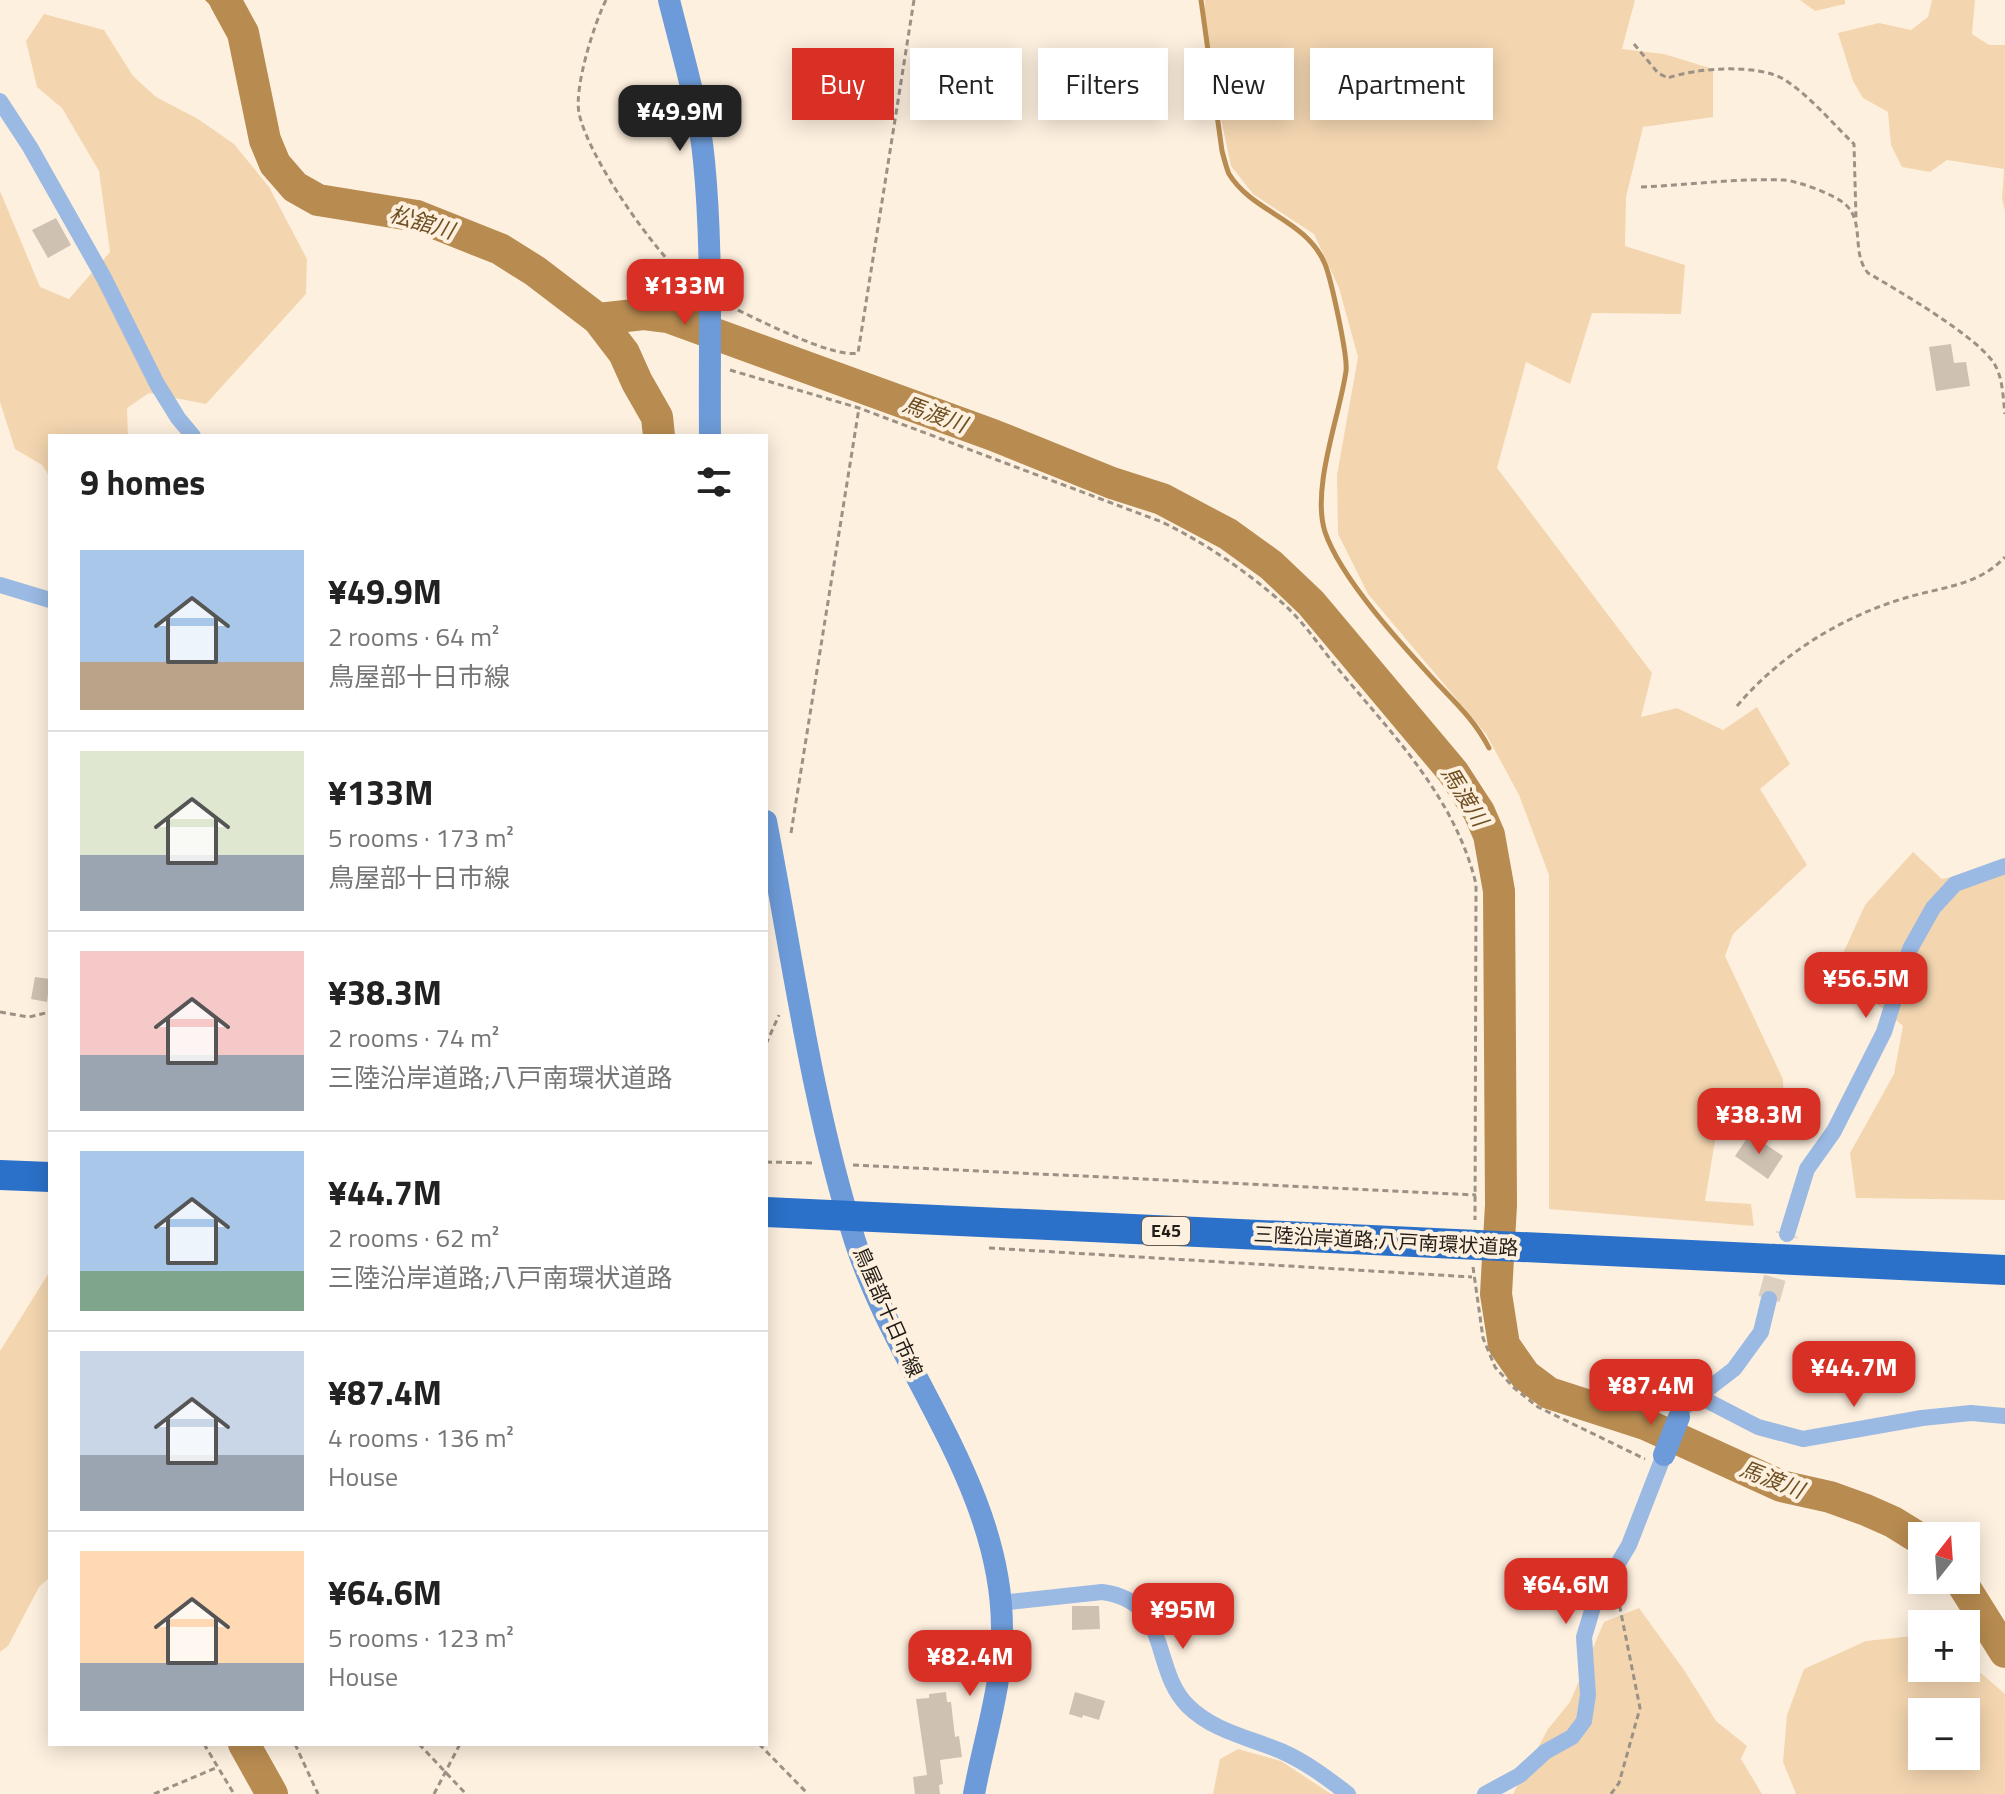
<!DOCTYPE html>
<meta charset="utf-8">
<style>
body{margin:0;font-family:"Titillium Web","Noto Sans JP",sans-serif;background:#f6f6f6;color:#222;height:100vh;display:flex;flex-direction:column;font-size:30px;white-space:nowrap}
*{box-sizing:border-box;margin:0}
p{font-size:26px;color:#767676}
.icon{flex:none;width:44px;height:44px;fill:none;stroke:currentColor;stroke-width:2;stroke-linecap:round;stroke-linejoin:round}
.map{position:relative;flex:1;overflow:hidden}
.side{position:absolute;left:48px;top:434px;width:720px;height:1312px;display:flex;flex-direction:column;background:#fff;border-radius:0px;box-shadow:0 4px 20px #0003}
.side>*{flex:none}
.top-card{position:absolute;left:792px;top:48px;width:760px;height:72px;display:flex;gap:16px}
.needle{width:52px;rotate:17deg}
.controls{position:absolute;left:1908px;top:1522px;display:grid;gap:16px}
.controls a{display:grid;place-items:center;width:72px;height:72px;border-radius:0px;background:#fff;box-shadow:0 4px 20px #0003;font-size:40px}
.price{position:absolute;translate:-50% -68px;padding:0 18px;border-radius:16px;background:#d93025;color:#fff;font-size:26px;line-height:52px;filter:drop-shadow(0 2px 4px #0008)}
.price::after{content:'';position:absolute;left:50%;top:48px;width:24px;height:18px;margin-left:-12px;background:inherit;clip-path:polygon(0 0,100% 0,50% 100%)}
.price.active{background:#222;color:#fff}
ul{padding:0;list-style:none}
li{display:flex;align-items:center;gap:24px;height:200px;padding:0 32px}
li+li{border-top:2px solid #e0e0e0}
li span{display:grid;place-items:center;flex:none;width:224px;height:160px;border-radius:0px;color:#555}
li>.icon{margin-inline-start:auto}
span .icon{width:96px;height:96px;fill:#fffc;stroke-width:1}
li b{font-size:34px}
h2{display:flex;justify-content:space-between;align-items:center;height:96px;padding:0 32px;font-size:34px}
.pill{padding:0 28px;border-radius:0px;background:#fff;box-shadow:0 4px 20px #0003;font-size:28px;line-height:72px}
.pill.active{background:#d93025;color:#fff}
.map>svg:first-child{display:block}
.green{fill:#f3d6b0;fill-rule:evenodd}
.water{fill:#b88c51}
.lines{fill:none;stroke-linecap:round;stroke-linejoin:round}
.stream{stroke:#b88c51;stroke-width:5}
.river{stroke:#b88c51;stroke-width:32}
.building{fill:#cfc1b1}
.secondary-tunnel{stroke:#ddd0c1;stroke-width:22;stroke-dasharray:22 11;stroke-linecap:butt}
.path{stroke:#9b9185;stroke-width:3;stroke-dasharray:6 4;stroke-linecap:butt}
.street{stroke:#9ab9e3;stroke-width:16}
.secondary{stroke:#6d9bd9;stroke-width:22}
.highway{stroke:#2b71c9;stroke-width:30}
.highway-bridge{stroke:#2b71c9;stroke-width:30}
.labels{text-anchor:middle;stroke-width:8;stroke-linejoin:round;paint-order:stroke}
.shield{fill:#fef0df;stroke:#645c53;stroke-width:2}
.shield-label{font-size:18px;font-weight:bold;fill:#221d17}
.street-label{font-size:20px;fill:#221d17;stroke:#fef0df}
.water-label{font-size:22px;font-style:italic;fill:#6f5023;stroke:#fef0df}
</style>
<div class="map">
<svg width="2005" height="1794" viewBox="0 0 2005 1794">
<rect width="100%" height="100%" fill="#fef0df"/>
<path class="green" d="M1205,0H1635L1622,49L1664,54L1713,69V117L1643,127L1626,197L1625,246L1685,265L1681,314L1592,313L1570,384L1526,362L1497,468L1652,673L1641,717L1677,708L1723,730L1757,707L1790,764L1760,789L1807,865L1733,934L1725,956L1783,1079L1784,1108L1719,1117L1705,1201L1751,1204L1754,1226L1549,1209V875L1519,795L1486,734L1368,594L1338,534L1337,475L1358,357L1339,288L1314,234L1253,194L1231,166L1204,38Z
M1800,0H1845V4L1815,11Z
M1932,0H1975L1972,34L1989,45H2005V211L2002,199L2004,169L1947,160L1930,172L1902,167L1891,145L1888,112L1863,98L1853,81L1838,33L1879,23L1911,30L1928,17Z
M44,14L104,30L133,76L156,97L198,119L234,144L269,187L307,259L306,294L206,404L149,393L127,408L128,436H50V477L42,465L15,449L0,402V191L40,287L69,299L110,252L99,171L62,108L37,87L26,41Z
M1913,852L1942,879L2005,866V1200L1856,1198L1850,1153L1894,1074L1903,1026L1836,969L1865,905Z
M50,1271V1577L39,1587L8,1646L0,1652V1351Z
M1639,1608L1684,1670L1716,1721L1747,1746L1741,1759L1762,1794H1513L1548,1729L1570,1702L1604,1622Z
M1922,1635V1668H1966V1660L2005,1694V1794H1796L1783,1762L1787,1715L1804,1669L1866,1641ZM1922,1712H1966V1756H1922Z
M1238,1749L1281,1761L1331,1794H1213L1220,1759Z"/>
<path class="water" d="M205,0H233L258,37L263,52L239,53L231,26Z"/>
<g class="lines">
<path class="stream" d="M1201,0L1222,151C1224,158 1226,167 1229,174C1253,213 1306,219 1325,264C1331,279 1348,356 1346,371C1340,415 1311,488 1325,532C1341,579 1402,645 1436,682C1456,703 1476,722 1489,748"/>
<path class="river" d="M225,0L243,33L265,140L275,164L295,187L318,200L417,216L500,249L535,271L598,319L624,353L637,382L657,417L659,436
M598,319L644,314L668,317L993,435L1112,483L1162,499L1228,534L1271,565L1311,603L1453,772L1479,812L1489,835L1499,891L1501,1205L1496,1294L1504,1345L1525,1375L1549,1393L1645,1424L1781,1486L1830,1497L1866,1510L1893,1522L1922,1540
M1960,1580L2005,1652
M244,1744L272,1794"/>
</g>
<path class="building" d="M56,218L71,245L48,258L32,230Z
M1951,344L1954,363L1966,362L1970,386L1936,391L1929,347Z
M35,977L50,979L47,1002L31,999Z
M1750,1134L1783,1156L1768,1179L1735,1156Z
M1072,1606H1099L1100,1629L1072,1630Z
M946,1692L947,1702H951L955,1737L959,1736L962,1757L940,1760L943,1784L939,1785L940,1794H915L913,1777L927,1775L916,1699L929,1698V1694Z
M1075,1692L1105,1701L1099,1720L1083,1715L1082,1718L1069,1714Z"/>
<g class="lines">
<path class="secondary-tunnel" d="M1769,1299L1787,1234"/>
<path class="path" d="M606,0C594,24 574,87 579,113C588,157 654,252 689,281
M1634,44L1658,73L1668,78C1696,68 1758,63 1785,80C1811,97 1832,123 1854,144L1856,218
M1641,187C1688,185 1737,178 1784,180C1798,181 1836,195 1846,205C1865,223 1851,253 1868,273C1897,290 1980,338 1995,365C2003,379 2003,398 2005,414
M729,306C756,318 833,359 858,353L914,0
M730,370L859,408L1162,522C1205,543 1243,569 1279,600C1302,619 1320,647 1339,670C1394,736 1455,798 1476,884L1475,1220
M1737,706C1780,655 1841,617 1905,598C1941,587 1978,586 2005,557
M791,833L859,408
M0,1012L29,1017L50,1012
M766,1044L779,1015
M766,1162L813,1163
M853,1165L1476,1195
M989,1248L1472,1277
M1473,1267L1483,1338L1495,1367L1513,1387L1538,1407L1645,1459
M204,1744L234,1794
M295,1744L318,1794
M419,1744L466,1794
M759,1744L808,1794
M154,1794L218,1767
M434,1794L460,1744
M1611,1794L1619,1783L1640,1708L1618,1598"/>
<path class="street" d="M0,101L30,147L104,278L157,384L178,418L193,436
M0,585L50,600
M1787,1234L1807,1169L1834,1131L1884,1032L1910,949L1933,908L1955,884L2005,866
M1700,1397L1758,1427L1803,1439L1922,1418L1971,1413L2005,1416
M1679,1417L1682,1409L1734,1369L1761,1332L1769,1299
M1000,1603L1102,1592C1172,1601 1150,1668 1188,1706C1213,1731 1250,1738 1281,1751C1306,1762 1327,1778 1348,1794
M1485,1794L1520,1775L1545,1752L1572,1737L1584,1721L1588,1695L1584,1637L1594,1604L1629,1545L1664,1455"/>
<path class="secondary" d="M669,0C682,53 699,107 704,161C713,252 709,345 710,436
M766,821C793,961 812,1105 855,1241C897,1371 1001,1485 1002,1627C1003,1684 984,1739 974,1794
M1664,1455L1679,1417"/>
<path class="highway" d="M0,1175L50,1177
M1566,1249L2005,1270"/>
<path class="highway-bridge" d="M766,1212L1566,1249"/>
</g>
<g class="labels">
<rect class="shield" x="1142" y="1217" width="48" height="28" rx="6"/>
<g class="shield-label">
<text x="1166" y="1237">E45</text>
</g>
<g class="street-label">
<text transform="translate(1386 1241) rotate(3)" y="7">三陸沿岸道路;八戸南環状道路</text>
<text transform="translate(888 1312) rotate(66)" y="7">鳥屋部十日市線</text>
</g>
<g class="water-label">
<text transform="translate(422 222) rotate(16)" y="8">松舘川</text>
<text transform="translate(935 414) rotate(20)" y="8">馬渡川</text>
<text transform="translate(1465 796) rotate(58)" y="8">馬渡川</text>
<text transform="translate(1772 1479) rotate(21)" y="8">馬渡川</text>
</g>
</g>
</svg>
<div class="controls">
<a><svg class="needle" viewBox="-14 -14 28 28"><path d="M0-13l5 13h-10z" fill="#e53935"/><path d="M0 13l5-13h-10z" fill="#767676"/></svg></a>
<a>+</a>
<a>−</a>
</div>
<b class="price active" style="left:680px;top:153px">¥49.9M</b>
<b class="price" style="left:685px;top:327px">¥133M</b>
<b class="price" style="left:1866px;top:1020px">¥56.5M</b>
<b class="price" style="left:1759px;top:1156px">¥38.3M</b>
<b class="price" style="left:1854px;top:1409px">¥44.7M</b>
<b class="price" style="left:1651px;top:1427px">¥87.4M</b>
<b class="price" style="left:1566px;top:1626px">¥64.6M</b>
<b class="price" style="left:1183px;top:1651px">¥95M</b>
<b class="price" style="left:970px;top:1698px">¥82.4M</b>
<div class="top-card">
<a class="pill active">Buy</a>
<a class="pill">Rent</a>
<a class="pill">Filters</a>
<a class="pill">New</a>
<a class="pill">Apartment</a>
</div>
<section class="side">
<h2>9 homes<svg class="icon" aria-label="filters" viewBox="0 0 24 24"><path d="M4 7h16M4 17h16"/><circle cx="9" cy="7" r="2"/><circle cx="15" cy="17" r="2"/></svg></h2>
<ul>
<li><span style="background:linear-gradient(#a9c7e8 70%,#b9a48a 0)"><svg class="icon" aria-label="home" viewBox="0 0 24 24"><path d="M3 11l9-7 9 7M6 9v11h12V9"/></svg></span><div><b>¥49.9M</b><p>2 rooms · 64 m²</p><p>鳥屋部十日市線</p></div></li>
<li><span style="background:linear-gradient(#dfe7d0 65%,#9aa5b1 0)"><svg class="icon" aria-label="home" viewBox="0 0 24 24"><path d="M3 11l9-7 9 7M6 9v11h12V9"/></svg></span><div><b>¥133M</b><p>5 rooms · 173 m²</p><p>鳥屋部十日市線</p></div></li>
<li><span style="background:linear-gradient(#f6c9c9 65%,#9aa5b1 0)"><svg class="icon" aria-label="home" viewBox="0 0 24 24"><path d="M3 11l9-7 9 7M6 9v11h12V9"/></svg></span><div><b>¥38.3M</b><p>2 rooms · 74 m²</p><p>三陸沿岸道路;八戸南環状道路</p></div></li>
<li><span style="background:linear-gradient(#a9c7e8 75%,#7fa58c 0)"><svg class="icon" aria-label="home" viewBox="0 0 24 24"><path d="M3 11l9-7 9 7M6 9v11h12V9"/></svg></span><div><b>¥44.7M</b><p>2 rooms · 62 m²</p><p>三陸沿岸道路;八戸南環状道路</p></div></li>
<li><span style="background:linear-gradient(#c9d6e8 65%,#9aa5b1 0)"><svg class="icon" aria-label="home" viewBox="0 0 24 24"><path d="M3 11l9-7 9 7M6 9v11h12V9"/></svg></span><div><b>¥87.4M</b><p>4 rooms · 136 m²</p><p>House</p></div></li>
<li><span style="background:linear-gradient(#ffd9b3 70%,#9aa5b1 0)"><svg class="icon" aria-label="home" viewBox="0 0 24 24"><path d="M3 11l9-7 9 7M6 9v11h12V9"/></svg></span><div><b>¥64.6M</b><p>5 rooms · 123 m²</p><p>House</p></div></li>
</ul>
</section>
</div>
